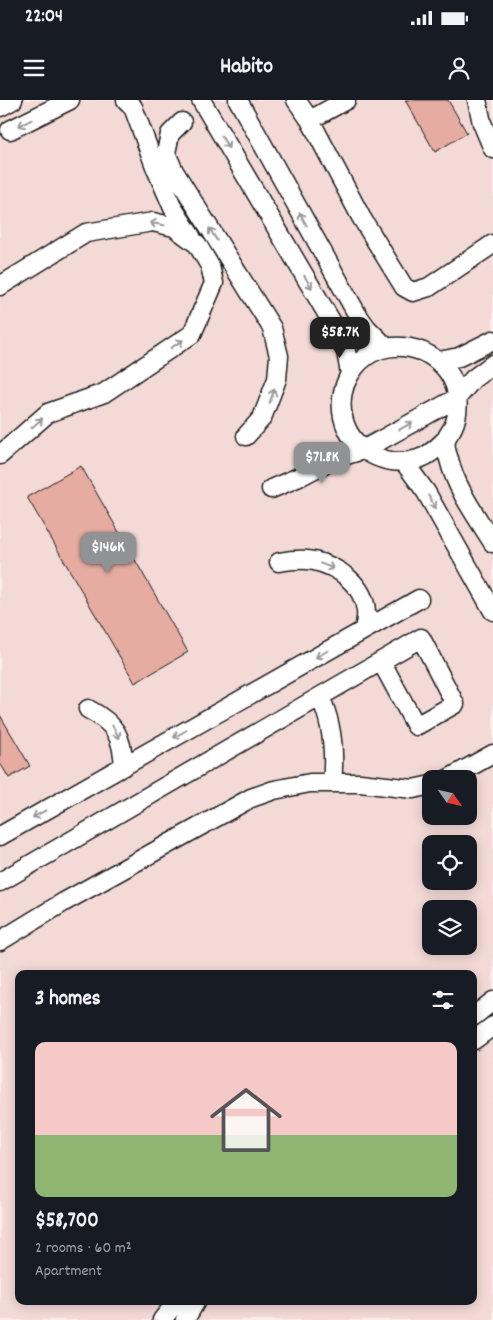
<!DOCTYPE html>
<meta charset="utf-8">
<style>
body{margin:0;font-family:Dekko,sans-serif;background:#20242c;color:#f1f3f6;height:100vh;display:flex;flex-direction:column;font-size:19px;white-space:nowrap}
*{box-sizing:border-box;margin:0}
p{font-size:16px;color:#9ea1a6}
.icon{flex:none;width:28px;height:28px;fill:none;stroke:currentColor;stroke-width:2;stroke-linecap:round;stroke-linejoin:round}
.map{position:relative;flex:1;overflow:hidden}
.panel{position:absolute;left:15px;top:870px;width:462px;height:335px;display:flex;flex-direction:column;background:#171b24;border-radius:10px;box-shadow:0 2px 12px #0003}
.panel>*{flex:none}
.needle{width:32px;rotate:124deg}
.tools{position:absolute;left:422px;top:670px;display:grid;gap:10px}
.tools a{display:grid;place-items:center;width:55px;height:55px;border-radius:10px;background:#171b24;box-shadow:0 2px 12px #0003;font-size:25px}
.price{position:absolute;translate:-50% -42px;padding:0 11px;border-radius:10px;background:#919294;color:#fff;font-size:16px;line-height:32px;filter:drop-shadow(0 1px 2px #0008)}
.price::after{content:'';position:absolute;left:50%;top:30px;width:15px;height:11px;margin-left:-8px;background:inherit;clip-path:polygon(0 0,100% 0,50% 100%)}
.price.current{background:#222;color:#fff}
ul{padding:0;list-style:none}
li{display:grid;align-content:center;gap:10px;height:265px;padding:0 20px}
li span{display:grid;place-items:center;height:155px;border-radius:10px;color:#555}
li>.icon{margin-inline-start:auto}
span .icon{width:90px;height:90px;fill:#fffc;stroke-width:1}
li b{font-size:21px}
h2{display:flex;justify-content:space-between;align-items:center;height:60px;padding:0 20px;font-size:21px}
.status{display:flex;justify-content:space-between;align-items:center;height:35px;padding:0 25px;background:#171b24;direction:ltr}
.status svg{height:14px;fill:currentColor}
header{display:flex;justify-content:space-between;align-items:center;height:65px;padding:0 20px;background:#171b24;font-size:22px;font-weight:700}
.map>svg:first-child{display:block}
.built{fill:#f4dad6;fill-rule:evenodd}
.building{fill:#e6aca1;stroke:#1c1c1c}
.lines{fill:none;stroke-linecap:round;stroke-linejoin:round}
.minor-casing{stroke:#1c1c1c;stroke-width:21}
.minor{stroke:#fff;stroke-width:18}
.oneway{stroke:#999}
</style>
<div class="status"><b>22:04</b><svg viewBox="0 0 49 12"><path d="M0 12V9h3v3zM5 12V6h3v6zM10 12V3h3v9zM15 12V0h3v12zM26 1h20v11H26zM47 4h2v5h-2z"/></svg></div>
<header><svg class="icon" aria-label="menu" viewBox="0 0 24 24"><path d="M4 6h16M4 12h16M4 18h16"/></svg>Habito<svg class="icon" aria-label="person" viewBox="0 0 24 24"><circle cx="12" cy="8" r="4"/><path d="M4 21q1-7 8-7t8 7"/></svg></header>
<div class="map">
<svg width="493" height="1220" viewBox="0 0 493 1220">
<rect width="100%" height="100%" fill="#faeeec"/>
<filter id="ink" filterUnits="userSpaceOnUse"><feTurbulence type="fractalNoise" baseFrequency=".02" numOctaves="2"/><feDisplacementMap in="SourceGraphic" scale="10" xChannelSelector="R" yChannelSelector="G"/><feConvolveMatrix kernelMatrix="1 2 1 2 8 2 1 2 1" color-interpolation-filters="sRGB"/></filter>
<g filter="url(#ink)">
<path class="built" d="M0,0H493V1220H0ZM431,679H469V716H431ZM431,744H469V781H431ZM431,809H469V846H431ZM19,874H474V1201H19Z"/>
<path class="building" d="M405,0H448L467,33L435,52Z
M81,366L188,552L135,583L27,397Z
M0,615L30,666L9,678L0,663Z"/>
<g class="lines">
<g class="minor-casing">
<path id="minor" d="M126,0L133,7L156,69L173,108L191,136
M201,0L333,224L346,251L350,274
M238,0L357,214L367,228L386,247
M296,0L310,20L361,117L404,187L413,192L429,187L493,144
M477,0L482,23L493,49
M0,7L13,0
M310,20L346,0
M182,22L170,34L166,53L174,71L272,228L279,256L277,279L262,318L246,336
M10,30L70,0
M0,186L86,133L153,122L174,127L197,144L210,166L214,183L192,234L104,293L48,313L0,355
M439,261L459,257L493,240
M446,339C438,347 429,356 418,359C386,369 350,350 343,317C339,299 344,281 355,267C382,233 438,244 454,283C459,296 459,315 453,327C451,332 446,336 446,341C445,346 447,354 449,359C456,389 477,417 493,443
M404,362L426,392L493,511
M271,389L299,377L334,359L363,350L457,298L473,279L493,264
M279,462C290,460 303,459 314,461C338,466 364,485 366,511C367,517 365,524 364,530
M320,597C333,624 335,653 332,683
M88,609C116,624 122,636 124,666
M448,679L493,654
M0,736L419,499
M0,782L421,538L455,604L416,626L381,561
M0,841L64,802L251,698L274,690L310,683H360L413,689L431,685
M474,916L493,901
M474,940L493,926
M162,1220L177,1201
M185,1220L196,1201"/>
</g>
<use href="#minor" class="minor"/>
</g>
<defs><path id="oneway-shaft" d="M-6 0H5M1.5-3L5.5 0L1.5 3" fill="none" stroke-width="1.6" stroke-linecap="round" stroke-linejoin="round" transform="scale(1.25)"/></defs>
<g class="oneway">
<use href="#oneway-shaft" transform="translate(25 23) rotate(153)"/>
<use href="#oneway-shaft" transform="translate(225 42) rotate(59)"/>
<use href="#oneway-shaft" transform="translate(303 119) rotate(-119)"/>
<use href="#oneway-shaft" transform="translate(157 124) rotate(-170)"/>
<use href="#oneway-shaft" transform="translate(213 134) rotate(-122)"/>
<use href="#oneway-shaft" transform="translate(308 182) rotate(59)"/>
<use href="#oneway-shaft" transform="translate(177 244) rotate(-34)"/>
<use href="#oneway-shaft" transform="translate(272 296) rotate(-70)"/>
<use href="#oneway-shaft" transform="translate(37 323) rotate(-41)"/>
<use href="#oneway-shaft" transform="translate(406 326) rotate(-29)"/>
<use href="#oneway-shaft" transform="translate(432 402) rotate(61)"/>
<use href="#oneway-shaft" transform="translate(327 466) rotate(21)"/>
<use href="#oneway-shaft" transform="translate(322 554) rotate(150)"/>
<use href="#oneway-shaft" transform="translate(116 632) rotate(61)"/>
<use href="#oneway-shaft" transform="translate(180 634) rotate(150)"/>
<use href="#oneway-shaft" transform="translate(39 714) rotate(151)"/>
</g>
</g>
</svg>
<div class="tools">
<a><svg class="needle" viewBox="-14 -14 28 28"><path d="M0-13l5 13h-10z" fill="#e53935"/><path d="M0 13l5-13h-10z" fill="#9ea1a6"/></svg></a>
<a><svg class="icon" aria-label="locate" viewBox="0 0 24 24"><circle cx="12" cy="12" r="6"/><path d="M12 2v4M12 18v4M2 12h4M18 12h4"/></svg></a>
<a><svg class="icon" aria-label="layers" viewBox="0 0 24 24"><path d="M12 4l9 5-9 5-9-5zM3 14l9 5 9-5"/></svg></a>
</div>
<b class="price current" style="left:340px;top:259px">$58.7K</b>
<b class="price" style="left:322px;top:384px">$71.8K</b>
<b class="price" style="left:108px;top:474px">$146K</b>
<section class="panel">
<h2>3 homes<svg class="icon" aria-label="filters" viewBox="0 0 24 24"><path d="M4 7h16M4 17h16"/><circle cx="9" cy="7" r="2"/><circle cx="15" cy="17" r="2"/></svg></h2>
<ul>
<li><span style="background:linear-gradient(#f6c9c9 60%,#8fb573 0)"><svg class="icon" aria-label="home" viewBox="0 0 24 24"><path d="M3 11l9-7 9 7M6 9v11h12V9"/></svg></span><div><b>$58,700</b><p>2 rooms · 60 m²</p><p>Apartment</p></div></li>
</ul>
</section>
</div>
